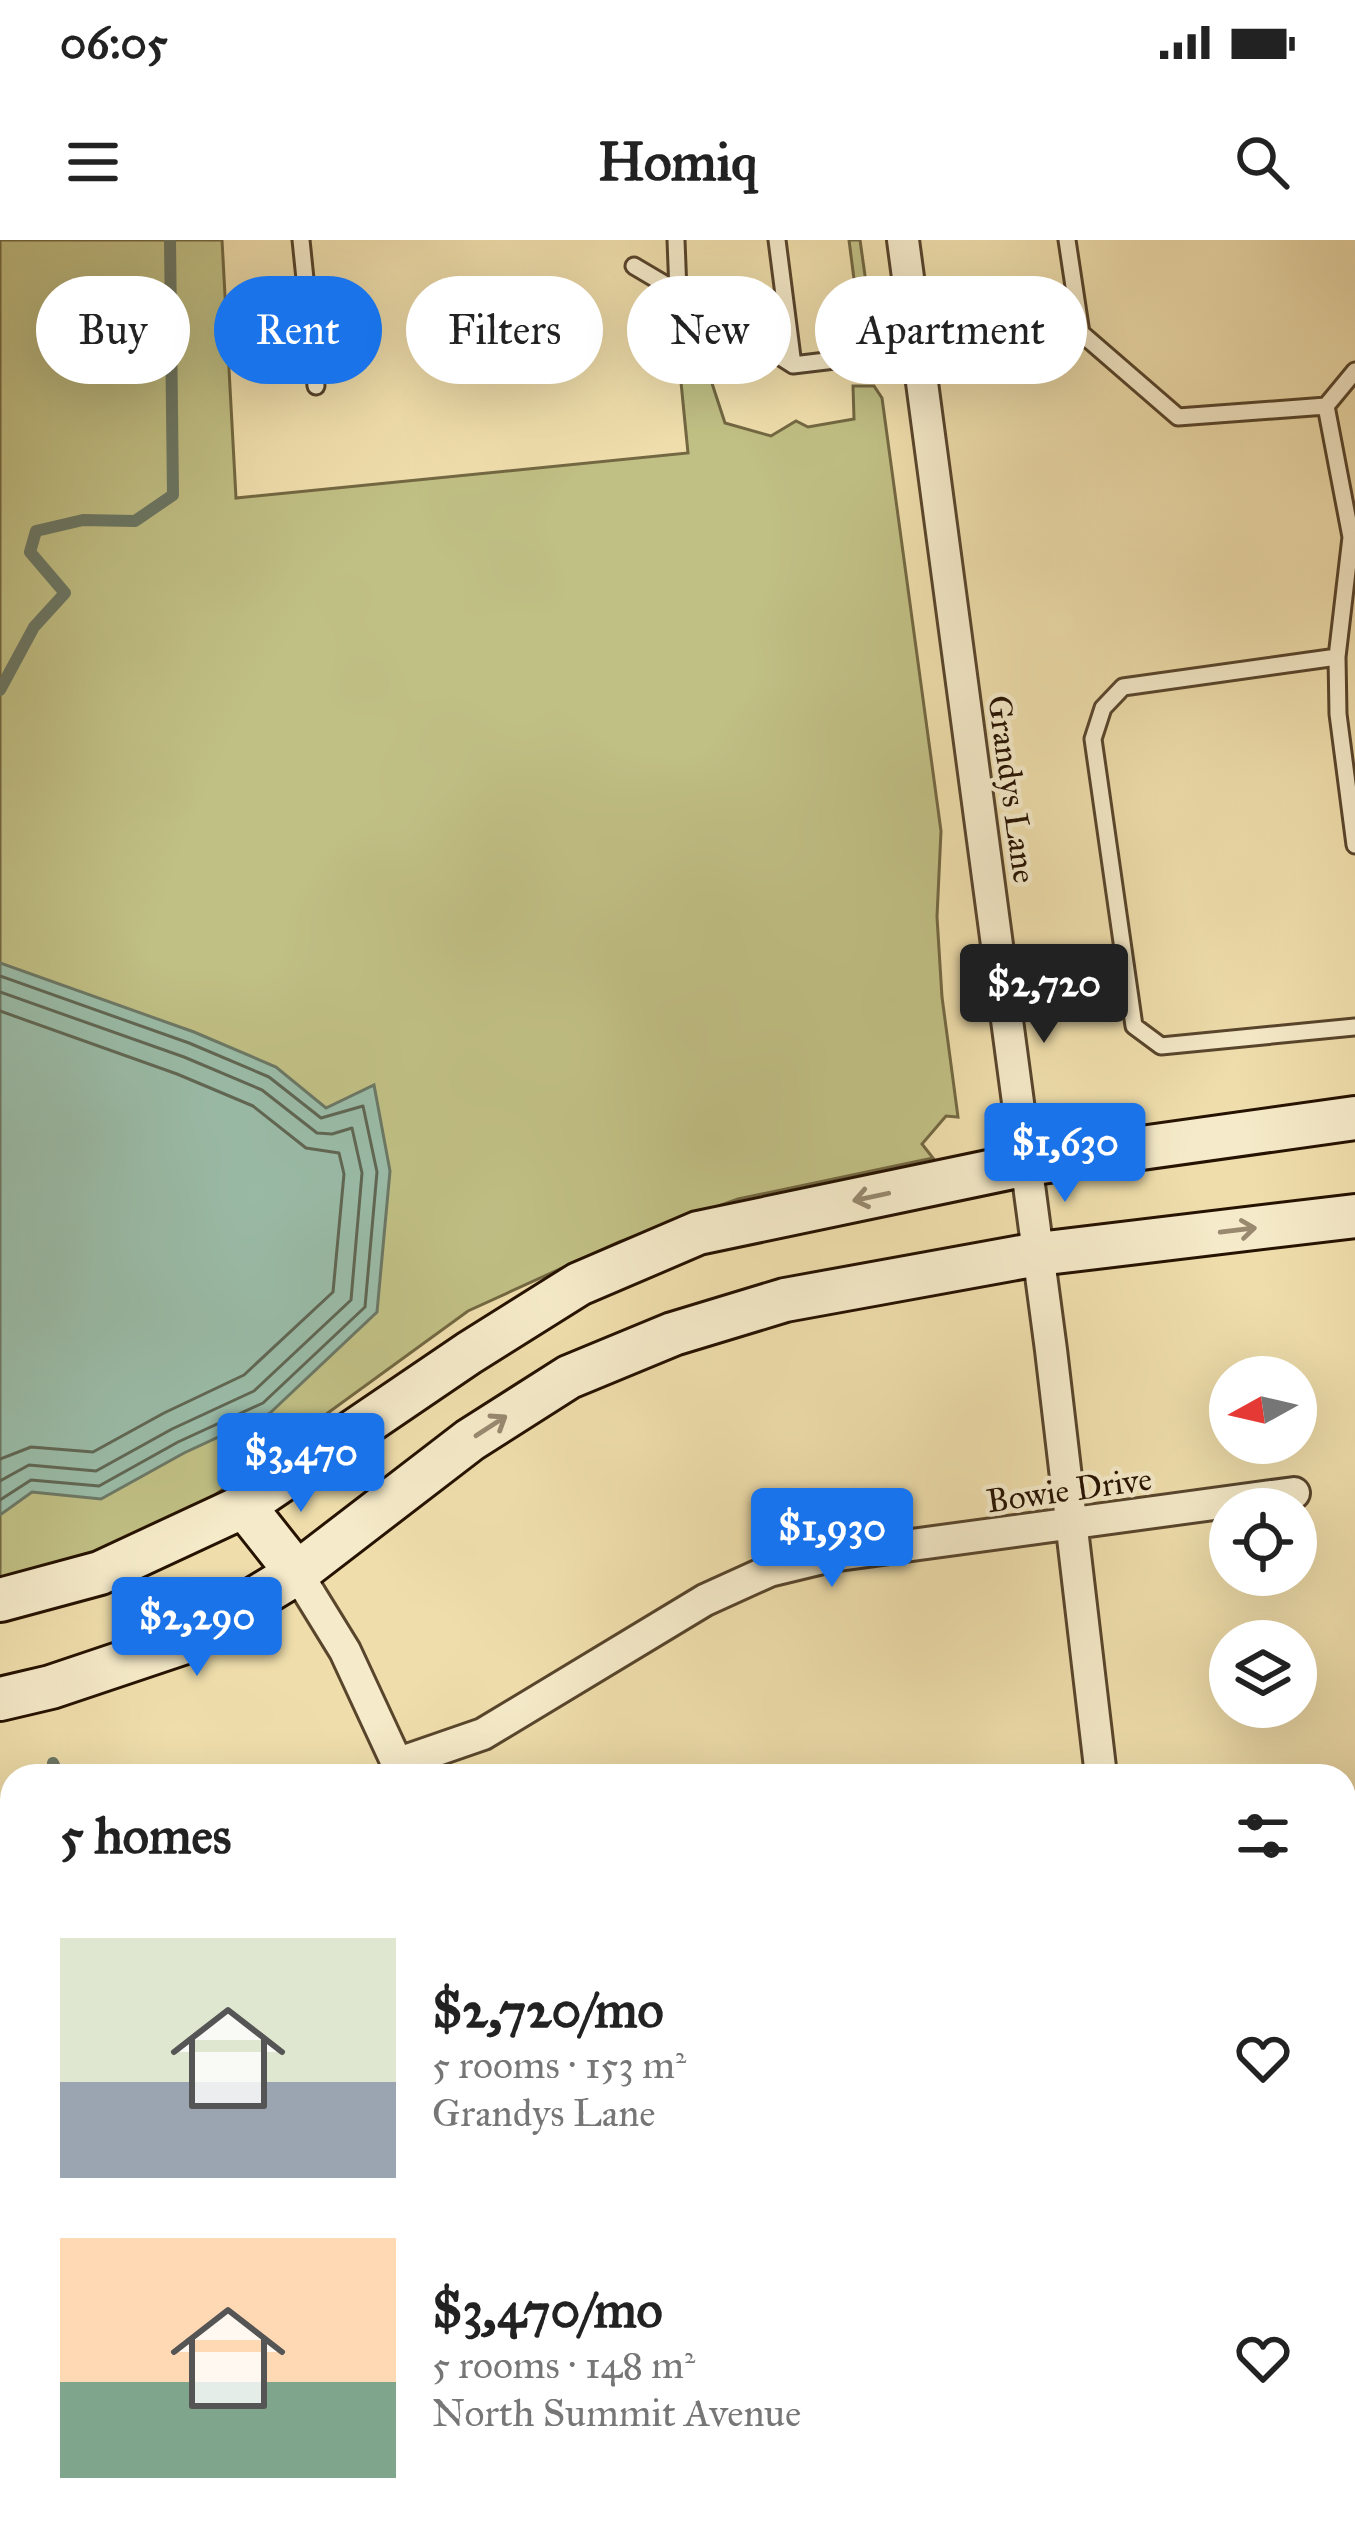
<!DOCTYPE html>
<meta charset="utf-8">
<style>
body{margin:0;font-family:"IM FELL Great Primer",serif;background:#f6f6f6;color:#222;height:100vh;display:flex;flex-direction:column;font-size:45px;white-space:nowrap}
*{box-sizing:border-box;margin:0}
p{font-size:39px;color:#767676}
.icon{flex:none;width:66px;height:66px;fill:none;stroke:currentColor;stroke-width:2;stroke-linecap:round;stroke-linejoin:round}
.map{position:relative;flex:1;overflow:hidden}
.drawer{position:absolute;left:0px;top:1524px;width:1356px;height:771px;display:flex;flex-direction:column;background:#fff;border-radius:36px 36px 0 0;box-shadow:0 12px 48px #0002}
.drawer>*{flex:none}
.hud{position:absolute;left:36px;top:36px;width:1284px;height:108px;display:flex;gap:24px}
.needle{width:78px;rotate:262deg}
.fabs{position:absolute;left:1209px;top:1116px;display:grid;gap:24px}
.fabs a{display:grid;place-items:center;width:108px;height:108px;border-radius:50%;background:#fff;box-shadow:0 12px 48px #0002;font-size:60px}
.price{position:absolute;translate:-50% -102px;padding:0 27px;border-radius:12px;background:#1a73e8;color:#fff;font-size:39px;line-height:78px;filter:drop-shadow(0 3px 6px #0008)}
.price::after{content:'';position:absolute;left:50%;top:72px;width:36px;height:27px;margin-left:-18px;background:inherit;clip-path:polygon(0 0,100% 0,50% 100%)}
.price.selected{background:#222;color:#fff}
ul{padding:0;list-style:none}
li{display:flex;align-items:center;gap:36px;height:300px;padding:0 60px}
li span{display:grid;place-items:center;flex:none;width:336px;height:240px;border-radius:0px;color:#555}
li>.icon{margin-inline-start:auto}
span .icon{width:144px;height:144px;fill:#fffc;stroke-width:1}
li b{font-size:51px}
h2{display:flex;justify-content:space-between;align-items:center;height:144px;padding:0 60px;font-size:51px}
.pill{padding:0 42px;border-radius:54px;background:#fff;box-shadow:0 12px 48px #0002;font-size:42px;line-height:108px}
.pill.selected{background:#1a73e8;color:#fff}
.status{display:flex;justify-content:space-between;align-items:center;height:84px;padding:0 60px;background:#fff;direction:ltr}
.status svg{height:33px;fill:currentColor}
header{display:flex;justify-content:space-between;align-items:center;height:156px;padding:0 60px;background:#fff;font-size:54px;font-weight:800}
.map>svg:first-child{display:block}
.green{fill:#c0bf84;stroke:#736842;stroke-width:3}
.water{fill:#9abca8;stroke:#6c7865;stroke-width:3}
.lines{fill:none;stroke-linecap:round;stroke-linejoin:round}
.shore{stroke:#606754;stroke-width:3}
.stream{stroke:#6c7865;stroke-width:12}
.lane-casing{stroke:#58452c;stroke-width:21}
.street-casing{stroke:#58452c;stroke-width:36}
.secondary-casing{stroke:#261201;stroke-width:48}
.lane{stroke:#f5eac9;stroke-width:15}
.street{stroke:#f5eac9;stroke-width:30}
.secondary{stroke:#f5eac9;stroke-width:42}
.oneway{stroke:#98896f}
.labels{text-anchor:middle;stroke-width:9;stroke-linejoin:round;paint-order:stroke}
.street-label{font-size:33px;fill:#261201;stroke:#f5eac9}
</style>
<div class="status"><b>06:05</b><svg viewBox="0 0 49 12"><path d="M0 12V9h3v3zM5 12V6h3v6zM10 12V3h3v9zM15 12V0h3v12zM26 1h20v11H26zM47 4h2v5h-2z"/></svg></div>
<header><svg class="icon" aria-label="menu" viewBox="0 0 24 24"><path d="M4 6h16M4 12h16M4 18h16"/></svg>Homiq<svg class="icon" aria-label="search" viewBox="0 0 24 24"><circle cx="10" cy="10" r="6"/><path d="M15 15l6 6"/></svg></header>
<div class="map">
<svg width="1355" height="2293" viewBox="0 0 1355 2293">
<rect width="100%" height="100%" fill="#efdeac"/>
<filter id="stains"><feTurbulence type="fractalNoise" baseFrequency=".00167" numOctaves="4"/><feColorMatrix values="0 0 0 0 .2 0 0 0 0 .09 0 0 0 0 .02 0 0 0 .5 -.17"/></filter>
<radialGradient id="worn" r=".72"><stop offset=".6" stop-color="#630" stop-opacity="0"/><stop offset="1" stop-color="#630" stop-opacity=".3"/></radialGradient>
<path class="green" d="M0,0H222L236,258L688,213L679,122L704,119L725,183L771,196L796,181L808,187L854,179L853,146H874L882,158L941,591L937,677L942,757L958,877L946,876L922,904L933,918L738,959L619,1002L468,1071L204,1263L91,1314L0,1346Z
M849,0H860L871,78L861,94Z"/>
<path class="water" d="M0,723L194,792L276,827L326,868L374,845L390,931L377,1072L270,1173L184,1213L101,1259L32,1252L0,1275Z"/>
<g class="lines">
<path class="shore" d="M0,736L189,803L269,837L321,878L363,866L377,932L365,1067L263,1163L178,1202L99,1246L31,1240L0,1260
M0,752L184,817L262,850L317,893L332,894L352,888L362,933L351,1060L254,1151L172,1189L96,1231L29,1225L0,1241
M0,771L177,834L253,866L306,908L339,913L344,934L333,1052L244,1135L164,1173L93,1212L31,1207L0,1219"/>
<path class="stream" d="M0,450L34,387L65,353L30,312L36,291L83,280L135,281L173,255L170,0
M53,1523L59,1536
M55,2293L59,2283"/>
<g class="lane-casing">
<path id="lane" d="M301,0L316,146
M676,0L678,52L793,125L918,110L1013,88L1081,93L1178,177L1326,166L1355,131
M777,0L793,125
M1067,0L1081,93
M634,26L678,52
M919,111C995,133 1009,130 1079,95
M1326,166L1351,297L1337,417L1338,474L1355,605
M1337,417L1123,447L1103,468L1093,499L1134,786L1161,806L1355,787"/>
</g>
<g class="street-casing">
<path id="street" d="M903,0L1051,1110L1101,1536
M297,1333L345,1411L403,1536
M399,1523L483,1494L705,1360L769,1331L831,1316L1294,1253
M883,2283L923,2293
M361,2293L364,2283"/>
</g>
<g class="secondary-casing">
<path id="secondary" d="M244,1266L297,1333
M0,1360L100,1333L244,1266L469,1113L579,1044L698,993L1027,924L1355,878
M0,1459L51,1447L182,1403L297,1333L470,1200L569,1137L673,1094L785,1060L1038,1014L1355,976"/>
</g>
<use href="#lane" class="lane"/>
<use href="#street" class="street"/>
<use href="#secondary" class="secondary"/>
</g>
<defs><path id="oneway-shaft" d="M-6 0H5M1.5-3L5.5 0L1.5 3" fill="none" stroke-width="1.6" stroke-linecap="round" stroke-linejoin="round" transform="scale(3)"/></defs>
<g class="oneway">
<use href="#oneway-shaft" transform="translate(871 957) rotate(168)"/>
<use href="#oneway-shaft" transform="translate(1238 990) rotate(-7)"/>
<use href="#oneway-shaft" transform="translate(491 1186) rotate(-33)"/>
</g>
<g class="labels">
<g class="street-label">
<text transform="translate(1013 549) rotate(82)" y="12">Grandys Lane</text>
<text transform="translate(1069 1249) rotate(-8)" y="12">Bowie Drive</text>
</g>
</g>
<rect width="100%" height="100%" filter="url(#stains)"/>
<rect width="100%" height="100%" fill="url(#worn)"/>
</svg>
<div class="fabs">
<a><svg class="needle" viewBox="-14 -14 28 28"><path d="M0-13l5 13h-10z" fill="#e53935"/><path d="M0 13l5-13h-10z" fill="#767676"/></svg></a>
<a><svg class="icon" aria-label="locate" viewBox="0 0 24 24"><circle cx="12" cy="12" r="6"/><path d="M12 2v4M12 18v4M2 12h4M18 12h4"/></svg></a>
<a><svg class="icon" aria-label="layers" viewBox="0 0 24 24"><path d="M12 4l9 5-9 5-9-5zM3 14l9 5 9-5"/></svg></a>
</div>
<b class="price selected" style="left:1044px;top:806px">$2,720</b>
<b class="price" style="left:1065px;top:965px">$1,630</b>
<b class="price" style="left:301px;top:1275px">$3,470</b>
<b class="price" style="left:832px;top:1350px">$1,930</b>
<b class="price" style="left:197px;top:1439px">$2,290</b>
<div class="hud">
<a class="pill">Buy</a>
<a class="pill selected">Rent</a>
<a class="pill">Filters</a>
<a class="pill">New</a>
<a class="pill">Apartment</a>
</div>
<section class="drawer">
<h2>5 homes<svg class="icon" aria-label="filters" viewBox="0 0 24 24"><path d="M4 7h16M4 17h16"/><circle cx="9" cy="7" r="2"/><circle cx="15" cy="17" r="2"/></svg></h2>
<ul>
<li><span style="background:linear-gradient(#dfe7d0 60%,#9aa5b1 0)"><svg class="icon" aria-label="home" viewBox="0 0 24 24"><path d="M3 11l9-7 9 7M6 9v11h12V9"/></svg></span><div><b>$2,720/mo</b><p>5 rooms · 153 m²</p><p>Grandys Lane</p></div><svg class="icon" aria-label="heart" viewBox="0 0 24 24"><path d="M12 20l-8-8c-3-5 5-10 8-4 3-6 11-1 8 4z"/></svg></li>
<li><span style="background:linear-gradient(#ffd9b3 60%,#7fa58c 0)"><svg class="icon" aria-label="home" viewBox="0 0 24 24"><path d="M3 11l9-7 9 7M6 9v11h12V9"/></svg></span><div><b>$3,470/mo</b><p>5 rooms · 148 m²</p><p>North Summit Avenue</p></div><svg class="icon" aria-label="heart" viewBox="0 0 24 24"><path d="M12 20l-8-8c-3-5 5-10 8-4 3-6 11-1 8 4z"/></svg></li>
</ul>
</section>
</div>
